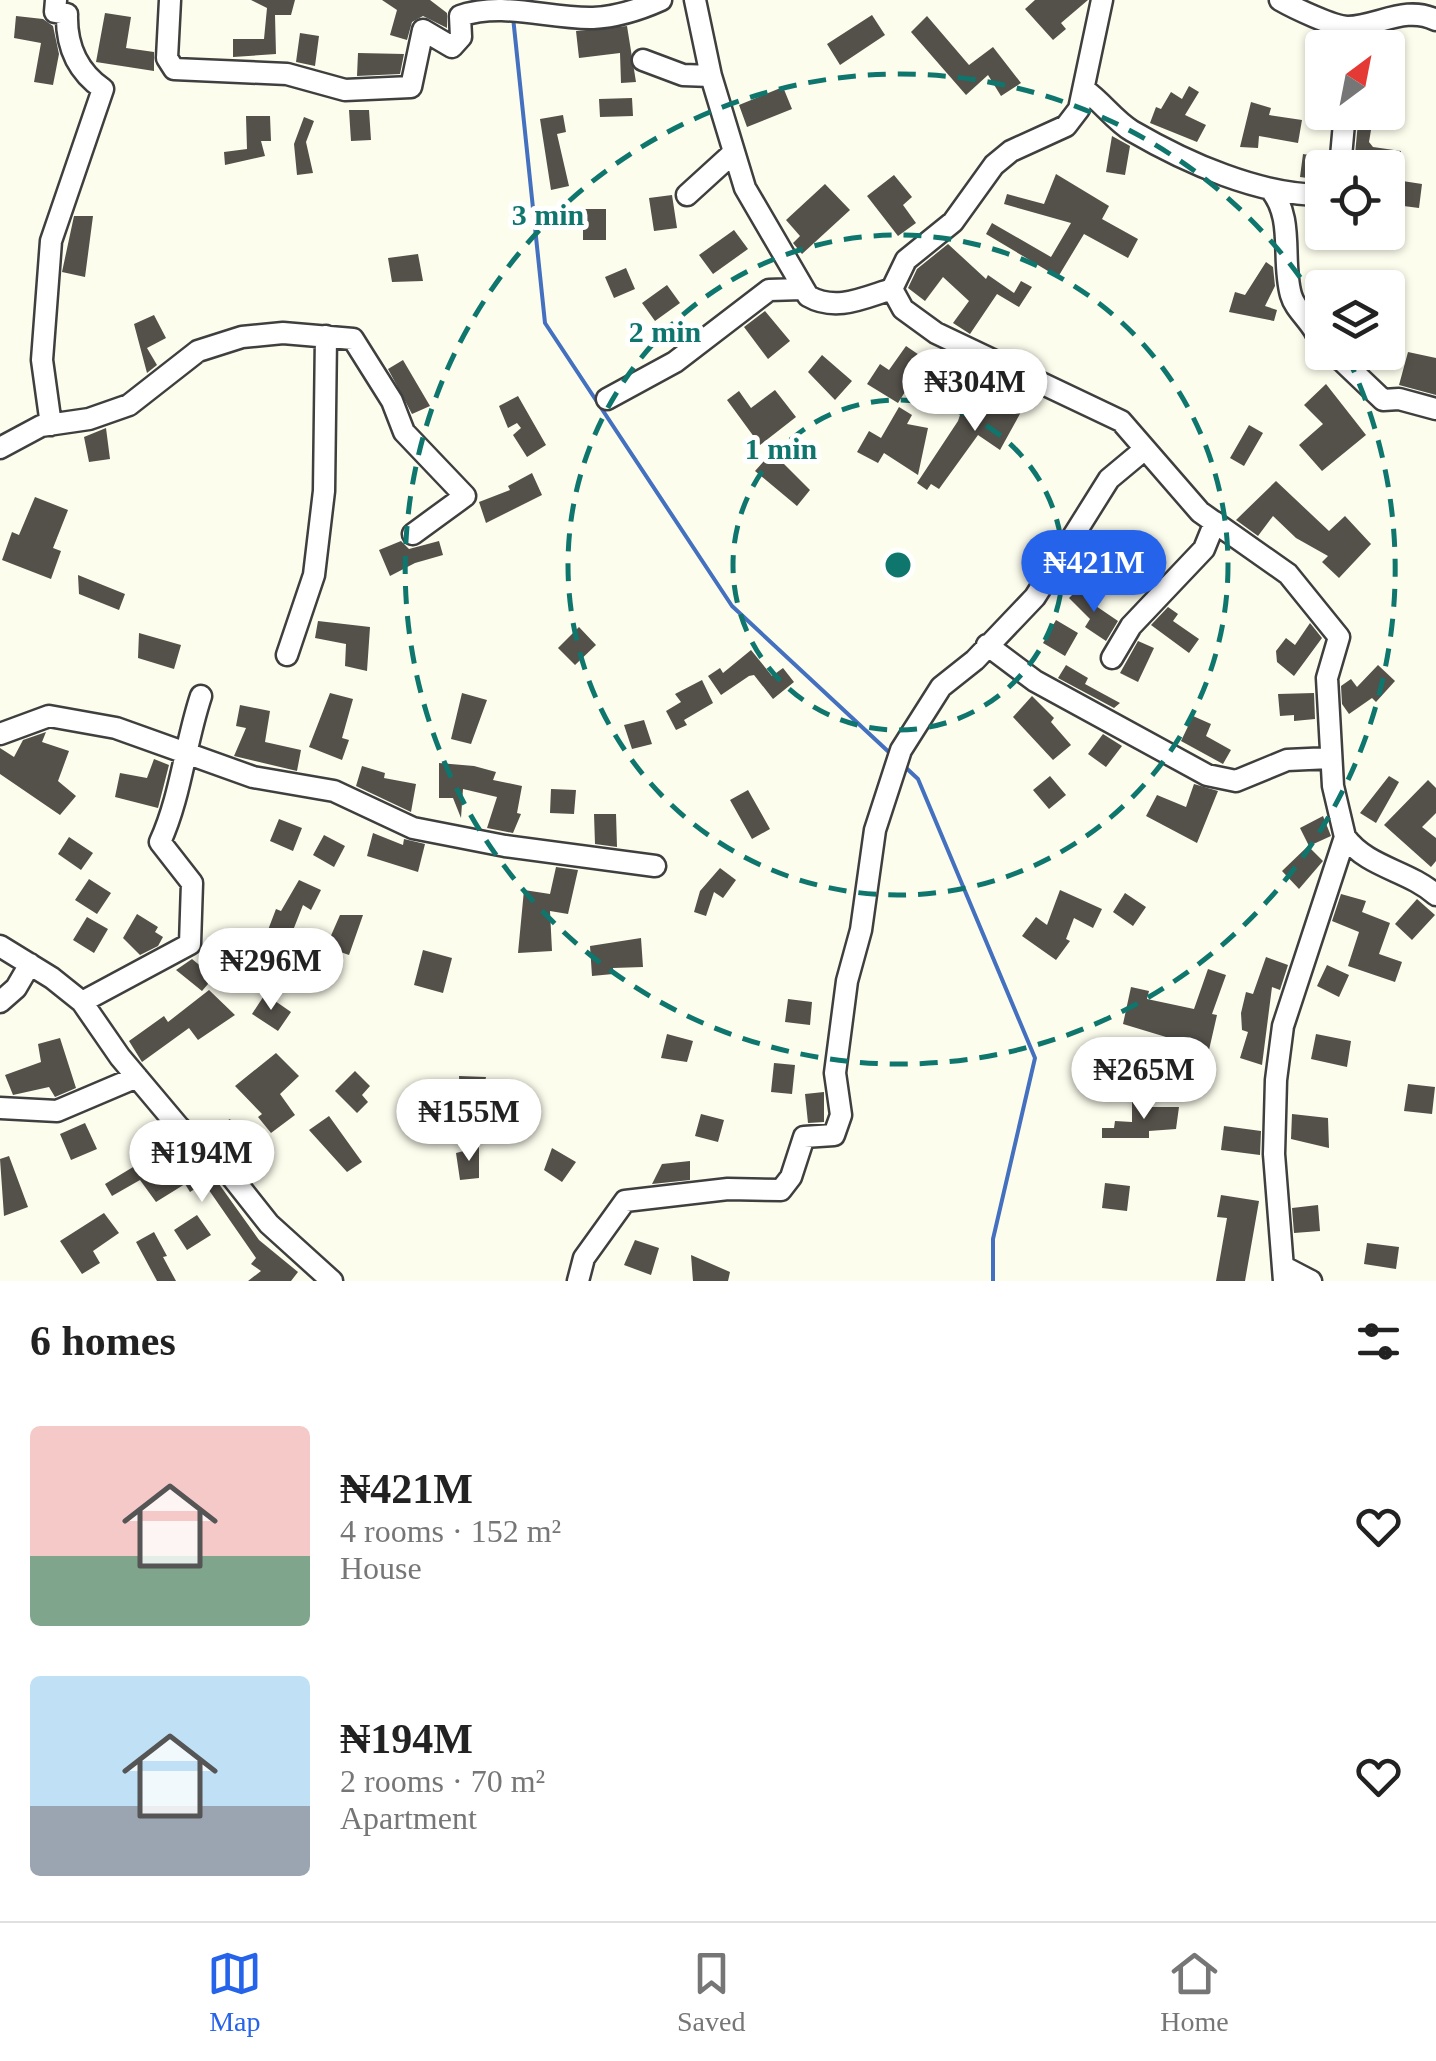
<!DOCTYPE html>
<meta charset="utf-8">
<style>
body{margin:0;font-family:"Times New Roman",serif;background:#f6f6f6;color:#222;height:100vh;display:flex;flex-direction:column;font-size:38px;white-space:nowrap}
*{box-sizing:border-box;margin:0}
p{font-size:32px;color:#767676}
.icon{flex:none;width:55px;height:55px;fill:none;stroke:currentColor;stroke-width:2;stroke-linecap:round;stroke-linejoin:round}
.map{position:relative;height:1281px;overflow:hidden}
.panel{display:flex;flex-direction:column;background:#fff;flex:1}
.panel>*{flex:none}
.needle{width:65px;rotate:32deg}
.fabs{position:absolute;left:1305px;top:30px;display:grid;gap:20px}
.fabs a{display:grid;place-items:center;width:100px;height:100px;border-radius:10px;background:#fff;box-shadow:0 2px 8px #0004;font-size:50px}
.price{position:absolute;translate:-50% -85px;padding:0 22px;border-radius:35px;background:#fff;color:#222;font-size:32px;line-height:65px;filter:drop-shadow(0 2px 5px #0008)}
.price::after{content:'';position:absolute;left:50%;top:60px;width:30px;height:22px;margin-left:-15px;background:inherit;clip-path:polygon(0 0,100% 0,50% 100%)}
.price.on{background:#2563eb;color:#fff}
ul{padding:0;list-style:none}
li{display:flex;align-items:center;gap:30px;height:250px;padding:0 30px}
li span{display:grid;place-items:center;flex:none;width:280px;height:200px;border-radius:10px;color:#555}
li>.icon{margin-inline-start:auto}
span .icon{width:120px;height:120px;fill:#fffc;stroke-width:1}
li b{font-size:42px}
h2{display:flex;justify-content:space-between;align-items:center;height:120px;padding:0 30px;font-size:42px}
.menu{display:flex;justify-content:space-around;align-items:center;height:140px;border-top:2px solid #e0e0e0;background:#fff;font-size:28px;color:#767676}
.menu a{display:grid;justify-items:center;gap:5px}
.menu .on{color:#2563eb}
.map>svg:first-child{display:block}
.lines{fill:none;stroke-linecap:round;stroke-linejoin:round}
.stream{stroke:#4470c0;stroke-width:4}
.building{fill:#54504a}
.minor-casing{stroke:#3f3f3f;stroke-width:25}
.minor{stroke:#fff;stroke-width:20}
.ring{fill:none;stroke:#0f766e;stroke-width:5;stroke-dasharray:18 12}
.centre{fill:#0f766e;stroke:#fff;stroke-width:5}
.ring-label{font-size:30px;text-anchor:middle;font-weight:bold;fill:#0f766e;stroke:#fff;stroke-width:10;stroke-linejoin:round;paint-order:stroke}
</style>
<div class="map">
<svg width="1436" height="1281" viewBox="0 0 1436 1281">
<rect width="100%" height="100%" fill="#fcfded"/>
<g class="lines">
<path class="stream" d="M513,17L545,323L732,606L892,755
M903,765L918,779L1035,1058L993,1239V1281"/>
</g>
<path class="building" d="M251,0H295L291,15H275L276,54L233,57V39H264L267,8Z
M382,0H430L447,13V28L423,16L412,22L407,40L390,35L397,10Z
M1035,0H1088L1061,23L1066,29L1053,40L1025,9Z
M105,13L131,17L126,48L154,52V71L96,62Z
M872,15L885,35L840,65L827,44Z
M16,16L43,19L53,26L59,54L53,85L34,82L41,43L14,38Z
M927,16L969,65L993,47L1021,83L1001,96L988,75L966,95L911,32Z
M627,26L636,82L621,83L620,53L579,58L576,31Z
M300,33L319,36L315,66L296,62Z
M358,53L404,54L400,74L357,76Z
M1189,86L1199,92L1185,115L1206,125L1197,142L1150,123L1156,107L1161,109L1171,92L1182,99Z
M783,87L792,109L747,127L739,105Z
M632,98L633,116L600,117L599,99Z
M1251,102L1271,108L1269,115L1302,120L1298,143L1259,136L1258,148L1240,147Z
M349,110H369L371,140L351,141Z
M1359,112H1374L1369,142L1373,147L1401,151L1396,180L1422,184L1419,208L1388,204V168L1354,165Z
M563,115L566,132L557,134L569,186L551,190L540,119Z
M246,116H270L271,141H261L265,156L225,165L224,152L247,149Z
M304,117L314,121L306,142L313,173L297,175L294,144Z
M1112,136L1130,146L1125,175L1106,172Z
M1303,154L1327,158L1322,180L1300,177Z
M1056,174L1109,206L1102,219L1138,239L1128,258L1084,234L1058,277L986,234L992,223L1051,257L1071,223L1004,204L1007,194L1044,204Z
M894,175L912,197L903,205L916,223L898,236L867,196Z
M825,184L850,210L802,254L793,243L800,236L786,220Z
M672,195L677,228L654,231L649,198Z
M583,209H606V240H583Z
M74,216H93L85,277L62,272Z
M734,230L748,249L713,274L699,255Z
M948,244L986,279L988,275L1014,293L1021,281L1032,287L1019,307L997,294L970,334L953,323L969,301L943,277L925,301L908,288L917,269Z
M418,254L423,281L392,282L388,258Z
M1266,262L1273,267L1275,286L1265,306L1277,310L1274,321L1229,312L1235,292L1245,295Z
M626,268L635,289L614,298L605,277Z
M667,285L680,303L655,321L642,303Z
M765,311L790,341L768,359L744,327Z
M154,315L166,338L147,348L157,365L147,373L134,324Z
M906,346L931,363L919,379L915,376L898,403L867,384L880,364L889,370Z
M1408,352L1436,358V395L1399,385Z
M822,355L852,381L835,400L808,372Z
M403,360L430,406L412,414L388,369Z
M1011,384L1031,394L1000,450L978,435L939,489L931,484L927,490L917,483L958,421L965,400L994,413Z
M1326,384L1366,435L1322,471L1299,445L1323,424L1304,405Z
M775,390L796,417L760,445L727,400L739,391L751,408Z
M518,396L546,445L527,457L513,435L521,428L517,423L508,428L499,406Z
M899,407L912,415L907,424L928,428L918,475L884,453L878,463L857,452L869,431L881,438Z
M1249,425L1263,433L1244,466L1230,458Z
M106,428L110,459L89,462L84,437Z
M772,452L810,490L797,506L755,471Z
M532,473L542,495L486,523L479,502L510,490L508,486Z
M1276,481L1329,531L1345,516L1371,544L1339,578L1322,562L1328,556L1296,538L1273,516L1258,536L1236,520Z
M35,497L68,510L53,548L61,551L51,579L2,560L12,532L19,535Z
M401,541L409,549L439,541L443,555L415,563L390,576L379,550Z
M78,575L125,594L119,610L79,594Z
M1080,587L1096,601L1093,604L1118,621L1106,641L1085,627L1090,619L1069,598Z
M1168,607L1178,614L1173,621L1199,639L1189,653L1151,625Z
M1056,620L1078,633L1065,656L1043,643Z
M318,621L370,627L367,671L345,666L346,644L315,638Z
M1310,623L1322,638L1294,676L1277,662L1276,651L1286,638L1295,645Z
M579,627L596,645L575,665L558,648Z
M139,633L181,645L174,669L138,658Z
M1138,641L1154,648L1138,682L1120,673Z
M751,650L772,676L783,668L794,682L773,699L754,675L749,676L721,695L708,676L720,668L723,673Z
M1066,665L1088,678L1085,684L1120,703L1114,708L1058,678Z
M1378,665L1395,681L1376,702L1372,698L1349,714L1342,704L1341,686L1351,679L1357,687Z
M702,680L713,703L684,720L687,725L676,730L666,711L681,702L675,694Z
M330,693L353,699L342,738L349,740L342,760L309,747Z
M462,693L487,700L471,744L451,739Z
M1314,693L1315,719L1294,721V715L1280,716L1278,694Z
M1032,696L1054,718L1051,722L1071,745L1053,760L1013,717Z
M240,705L270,711L265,742L301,750L297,771L234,756L246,728L236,726Z
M1193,716L1211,724L1206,736L1231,750L1223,764L1181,741Z
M644,720L652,744L632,749L624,725Z
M46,732L42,742L69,751L58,781L76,796L60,815L0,774V748L14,757L23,740Z
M1103,734L1122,746L1106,767L1088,754Z
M154,759L169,765L158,808L115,797L120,773L147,778Z
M439,763L474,766L496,772L493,780L522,786L517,813L521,814L513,833L487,828L497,797L463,789L461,818L453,798H439Z
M362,766L385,773L384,778L416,784L411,812L356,786Z
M1050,776L1066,795L1049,809L1033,790Z
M1389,776L1399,782L1376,823L1360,813Z
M1428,780L1436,788V813L1422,827L1436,838V861L1431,867L1384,825Z
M1194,784L1218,791L1197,843L1146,816L1157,795L1186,807Z
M551,789L576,790L574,814L550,813Z
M748,790L770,829L752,839L730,800Z
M594,814H616L617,847L595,844Z
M1323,816L1331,836L1309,846L1300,828Z
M279,819L302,828L293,851L270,841Z
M373,833L403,845L404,839L425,844L418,872L367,856Z
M324,835L345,846L334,867L313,855Z
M69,837L93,853L81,870L58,854Z
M1308,846L1323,861L1299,889L1282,871Z
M556,867L578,870L568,914L550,911L552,951L518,953L524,890L550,894Z
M720,868L736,880L723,898L714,892L706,916L694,912L700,891Z
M89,879L111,893L97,914L75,900Z
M299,880L321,890L311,910L303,905L290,938L268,930L276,909L281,911Z
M1060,890L1102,909L1093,928L1074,918L1066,939L1070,941L1056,960L1022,936L1036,917L1047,925Z
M1125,893L1146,907L1133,926L1113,912Z
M1341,894L1366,901L1362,912L1390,923L1379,954L1402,962L1395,982L1348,966L1359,932L1332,921Z
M1417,899L1435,915L1412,940L1395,924Z
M137,914L158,927L155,932L163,937L158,946L140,955L123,938Z
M340,915H363L349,955L326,947Z
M87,917L108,929L94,953L73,940Z
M641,938L643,967L613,968V974L592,976L590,946Z
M293,950L314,960L303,983L282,974Z
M423,950L452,958L443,993L414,985Z
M1266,957L1288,965L1280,990L1272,987L1262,1065L1240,1058L1248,1032L1242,1030L1241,1013L1246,992L1253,994Z
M192,959L214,977L202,991L176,970Z
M1327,965L1349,975L1339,997L1317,986Z
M1208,969L1226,975L1212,1014L1217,1015L1209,1050L1123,1024L1131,987L1149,991L1147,999L1194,1009Z
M209,990L235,1015L198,1040L189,1028L142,1062L129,1041L164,1016L168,1022Z
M265,994L291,1012L278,1031L252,1014Z
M788,999L812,1002L810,1025L785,1022Z
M667,1034L693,1041L687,1062L661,1058Z
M1316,1034L1351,1041L1347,1067L1311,1059Z
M60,1038L76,1088L55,1097L49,1087L13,1095L5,1075L41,1062L38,1044Z
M276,1053L299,1076L280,1094L295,1115L271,1133L258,1117L262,1114L235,1086Z
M1136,1053L1157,1056L1154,1080L1133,1077Z
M774,1063L795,1065L792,1094L771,1092Z
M355,1071L370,1086L362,1095L368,1102L357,1113L335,1091Z
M459,1076L486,1077L479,1114L492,1113L486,1131L464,1125L472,1099L460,1101Z
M1408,1084L1435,1087L1432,1114L1404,1111Z
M824,1092V1122L808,1123L805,1094Z
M1132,1100H1148V1107H1179L1176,1129L1149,1131V1138H1102V1128H1114L1115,1121L1132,1122Z
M701,1114L724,1120L718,1142L695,1136Z
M1292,1114L1328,1118L1329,1148L1291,1139Z
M329,1116L362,1162L347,1172L309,1130Z
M230,1119L249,1150L235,1161L227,1144L220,1147L209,1131Z
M85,1123L97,1149L71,1160L60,1134Z
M1224,1126L1261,1131L1260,1155L1221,1150Z
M173,1147L219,1184L259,1240L298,1272L291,1281H248L261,1271L251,1264L256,1258L204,1183L190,1192L185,1184L156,1202L140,1180L112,1196L105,1184L148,1158L154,1167Z
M479,1147V1178L460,1180L456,1153Z
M552,1148L576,1162L562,1182L544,1170Z
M9,1156L28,1207L4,1216L0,1159Z
M690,1161V1180L652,1184L662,1164Z
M1105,1183L1130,1186L1127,1211L1102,1208Z
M1221,1195L1259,1201L1245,1281H1216L1227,1218L1217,1217Z
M1318,1205L1320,1231L1294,1233L1292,1208Z
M104,1213L119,1233L93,1251L100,1263L82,1274L60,1241Z
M197,1215L211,1235L187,1250L174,1230Z
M154,1232L167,1256L163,1257L176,1281H157L136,1242Z
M635,1240L659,1248L651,1275L624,1265Z
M1367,1243L1399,1247L1396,1269L1364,1264Z
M691,1255L730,1272L728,1281H693Z"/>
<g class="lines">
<g class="minor-casing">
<path id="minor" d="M170,0L167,58L174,69L287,74L345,90L411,87L423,30L452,47L461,37L460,16C504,1 547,19 593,18C615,17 641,9 661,0
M695,0L711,76
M1102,0L1079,109L1066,126L1011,151L994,165L953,222L906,260L892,289L903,309L936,333L1121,421L1200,512L1288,574L1339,637L1327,678L1333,786L1345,837L1283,1026L1276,1080L1274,1154L1284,1281
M1280,0C1294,8 1334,27 1348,27C1378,26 1406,5 1436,20
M643,60L683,75L711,76L745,188L808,296C836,312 863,298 892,289
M1085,90C1102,102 1115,121 1132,131C1187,163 1259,195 1322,195
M1340,168L1345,112
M1270,189C1295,218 1281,260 1291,295C1296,313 1315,322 1322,348
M687,195L732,154
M1325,352L1341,360L1383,400L1399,399L1436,409
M607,399L675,362L769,290L802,289
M51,425L42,360L51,241L103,89C77,71 66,46 67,14L55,12L56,0
M0,448L41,426L89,419L129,405L198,351L242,337L283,333L353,339L392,401L404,432L465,496L413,534
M987,645L1035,681L1207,775L1236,781L1287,760L1330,758
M287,655L314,575L324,491L326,336
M1112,658L1131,626L1204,549L1215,522
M0,734L49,716L116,728L253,777L334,791L413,828L505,846L655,866
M1345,837C1368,868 1408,870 1436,895
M0,946L52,978L82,1002L120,1057L178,1126L231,1176L269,1224L332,1281
M0,1002L16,988L30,964
M82,1002L190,944L192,883L160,842C181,796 185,744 201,696
M0,1108L57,1111L137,1077
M1284,1267L1311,1281
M578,1281L584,1258L625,1201L728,1189L781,1190L791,1177L804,1137L834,1135L841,1115L835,1073L847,981L861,930L875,830L901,750L941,687L975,660L1035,597L1109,479L1145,449"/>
</g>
<use href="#minor" class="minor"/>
</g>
<g class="ring">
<circle cx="898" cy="565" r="165"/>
<circle cx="898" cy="565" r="330"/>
<path d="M1347 356A495 495 0 1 1 1322 310"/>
</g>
<circle cx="898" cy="565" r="15" class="centre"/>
<g class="ring-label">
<text x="548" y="225">3 min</text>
<text x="665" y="342">2 min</text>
<text x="781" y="459">1 min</text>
</g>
</svg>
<div class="fabs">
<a><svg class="needle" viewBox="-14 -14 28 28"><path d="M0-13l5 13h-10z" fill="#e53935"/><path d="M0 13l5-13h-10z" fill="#767676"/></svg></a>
<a><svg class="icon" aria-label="locate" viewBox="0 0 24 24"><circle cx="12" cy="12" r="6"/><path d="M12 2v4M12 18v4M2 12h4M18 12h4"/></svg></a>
<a><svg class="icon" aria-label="layers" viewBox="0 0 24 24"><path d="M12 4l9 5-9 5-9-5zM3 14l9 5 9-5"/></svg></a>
</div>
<b class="price" style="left:975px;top:434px">₦304M</b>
<b class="price on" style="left:1094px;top:615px">₦421M</b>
<b class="price" style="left:271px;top:1013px">₦296M</b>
<b class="price" style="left:1144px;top:1122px">₦265M</b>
<b class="price" style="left:469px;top:1164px">₦155M</b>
<b class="price" style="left:202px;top:1205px">₦194M</b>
</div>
<section class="panel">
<h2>6 homes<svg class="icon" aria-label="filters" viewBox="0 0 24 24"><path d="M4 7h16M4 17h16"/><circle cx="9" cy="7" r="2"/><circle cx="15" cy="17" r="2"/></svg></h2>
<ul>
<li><span style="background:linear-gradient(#f6c9c9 65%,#7fa58c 0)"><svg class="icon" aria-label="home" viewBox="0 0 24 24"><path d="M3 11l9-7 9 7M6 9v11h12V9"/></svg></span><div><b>₦421M</b><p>4 rooms · 152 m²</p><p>House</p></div><svg class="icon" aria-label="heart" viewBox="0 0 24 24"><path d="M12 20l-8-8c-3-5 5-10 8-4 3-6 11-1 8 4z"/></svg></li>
<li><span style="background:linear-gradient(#bfe0f5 65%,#9aa5b1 0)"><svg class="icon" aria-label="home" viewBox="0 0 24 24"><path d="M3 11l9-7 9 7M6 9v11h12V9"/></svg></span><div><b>₦194M</b><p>2 rooms · 70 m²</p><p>Apartment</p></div><svg class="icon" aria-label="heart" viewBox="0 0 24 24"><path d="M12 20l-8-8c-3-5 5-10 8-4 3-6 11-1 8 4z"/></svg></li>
</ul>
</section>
<nav class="menu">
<a class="on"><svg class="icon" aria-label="map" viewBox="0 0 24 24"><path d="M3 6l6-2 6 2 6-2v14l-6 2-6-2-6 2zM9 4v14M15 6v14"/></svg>Map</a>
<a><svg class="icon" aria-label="saved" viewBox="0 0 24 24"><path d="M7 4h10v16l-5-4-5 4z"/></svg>Saved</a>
<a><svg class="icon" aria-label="home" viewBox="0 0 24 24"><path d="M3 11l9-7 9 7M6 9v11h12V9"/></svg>Home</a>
</nav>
